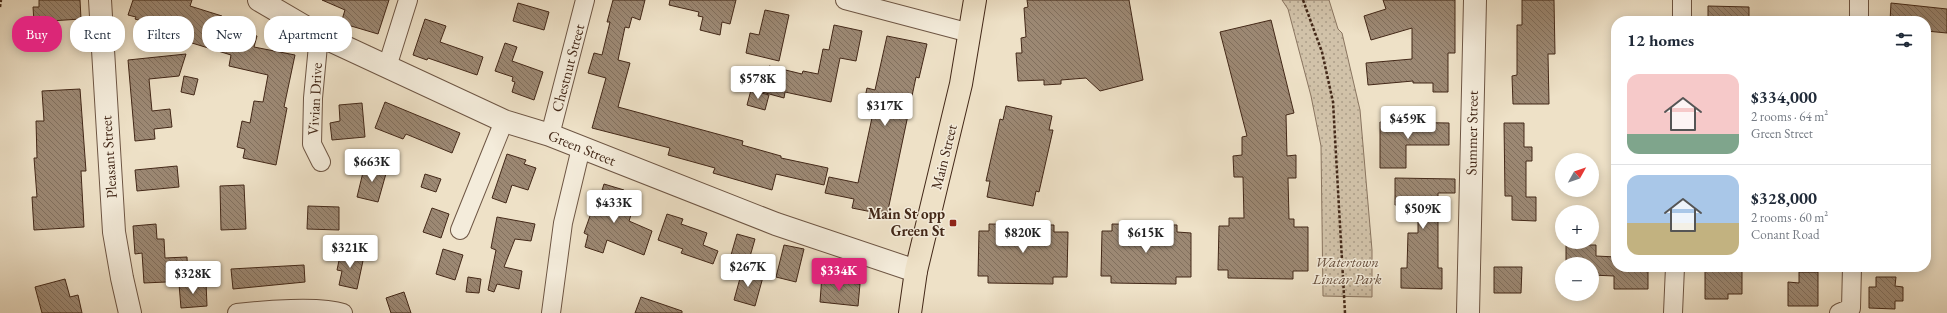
<!DOCTYPE html>
<meta charset="utf-8">
<style>
body{margin:0;font-family:"EB Garamond",serif;background:#f2f2f3;color:#1f2937;height:100vh;display:flex;flex-direction:column;font-size:15px;white-space:nowrap}
*{box-sizing:border-box;margin:0}
p{font-size:13px;color:#747a83}
.icon{flex:none;width:22px;height:22px;fill:none;stroke:currentColor;stroke-width:2;stroke-linecap:round;stroke-linejoin:round}
.map{position:relative;flex:1;overflow:hidden}
.side{position:absolute;left:1611px;top:16px;width:320px;height:256px;display:flex;flex-direction:column;background:#fff;border-radius:16px;box-shadow:0 2px 10px #0003}
.side>*{flex:none}
.banner{position:absolute;left:12px;top:16px;width:380px;height:36px;display:flex;gap:8px}
.needle{width:26px;rotate:50deg}
.tools{position:absolute;left:1555px;top:153px;display:grid;gap:8px}
.tools a{display:grid;place-items:center;width:44px;height:44px;border-radius:50%;background:#fff;box-shadow:0 2px 10px #0003;font-size:20px}
.price{position:absolute;translate:-50% -34px;padding:0 9px;border-radius:4px;background:#fff;color:#222;font-size:13px;line-height:26px;filter:drop-shadow(0 1px 2px #0008)}
.price::after{content:'';position:absolute;left:50%;top:24px;width:12px;height:9px;margin-left:-6px;background:inherit;clip-path:polygon(0 0,100% 0,50% 100%)}
.price.on{background:#db2777;color:#fff}
ul{padding:0;list-style:none}
li{display:flex;align-items:center;gap:12px;height:100px;padding:0 16px}
li+li{border-top:1px solid #e0e1e3}
li span{display:grid;place-items:center;flex:none;width:112px;height:80px;border-radius:12px;color:#555}
li>.icon{margin-inline-start:auto}
span .icon{width:48px;height:48px;fill:#fffc;stroke-width:1}
li b{font-size:17px}
h2{display:flex;justify-content:space-between;align-items:center;height:48px;padding:0 16px;font-size:17px}
.tag{padding:0 14px;border-radius:16px;background:#fff;box-shadow:0 2px 10px #0003;font-size:14px;line-height:36px}
.tag.on{background:#db2777;color:#fff}
.map>svg:first-child{display:block}
.grass{fill:url(#grass-dots);stroke:#8a7560}
.building{fill:url(#building-back-hatch);stroke:#432818}
.lines{fill:none;stroke-linecap:round;stroke-linejoin:round}
.minor-casing{stroke:#6e5644;stroke-width:20}
.tertiary-casing{stroke:#6e5644;stroke-width:24}
.primary-casing{stroke:#432818;stroke-width:24}
.path{stroke:#432818;stroke-width:2.5;stroke-dasharray:3 2;stroke-linecap:butt}
.minor{stroke:#f4ecdb;stroke-width:18}
.tertiary{stroke:#f4ecdb;stroke-width:22}
.primary{stroke:#eee1c7;stroke-width:22}
.poi-dot{fill:#8f2418;stroke:#f4ecdb;stroke-width:1.5}
.labels{text-anchor:middle;stroke-width:3;stroke-linejoin:round;paint-order:stroke}
.street-label{font-size:15px;fill:#432818;stroke:#f4ecdb}
.poi-label{font-size:15px;font-weight:bold;fill:#432818;stroke:#f4ecdb;text-anchor:end}
.park-label{font-size:15px;font-style:italic;fill:#664e3c;stroke:#f4ecdb}
</style>
<div class="map">
<svg width="1947" height="313" viewBox="0 0 1947 313">
<defs>
<pattern id="grass-dots" width="8" height="8" patternUnits="userSpaceOnUse"><rect width="8" height="8" fill="#d1c2a9"/><path d="M2 2h.1M6 6h.1" fill="none" stroke="#ab9e89" stroke-width="1.8" stroke-linecap="round"/></pattern>
<pattern id="building-back-hatch" width="6" height="6" patternUnits="userSpaceOnUse"><rect width="6" height="6" fill="#9c8873"/><path d="M-1 5l2 2M0 0l6 6M5-1l2 2" fill="none" stroke="#816f5d"/></pattern>
</defs>
<rect width="100%" height="100%" fill="#eee1c7"/>
<filter id="stains"><feTurbulence type="fractalNoise" baseFrequency=".005" numOctaves="4"/><feColorMatrix values="0 0 0 0 .2 0 0 0 0 .09 0 0 0 0 .02 0 0 0 .5 -.17"/></filter>
<radialGradient id="worn" r=".72"><stop offset=".6" stop-color="#630" stop-opacity="0"/><stop offset="1" stop-color="#630" stop-opacity=".3"/></radialGradient>
<path class="grass" d="M1282,0H1329L1338,29L1342,33L1360,110L1372,250V297L1323,296L1321,146L1311,96L1288,9Z"/>
<path class="building" d="M39,0H80L81,19L34,22L33,7H39Z
M133,0H192L190,6L222,16L219,28L257,36L254,47L295,55L284,107L287,108L276,165L243,158L245,149L237,147L242,121L250,123L254,101L263,102L268,75L229,66L231,55L166,35L168,29L135,19L136,17L128,15Z
M322,0H389L378,34L341,23L345,10Z
M613,0H645L640,20L632,17L629,28L625,27L618,60L630,63L618,107L743,141L742,145L781,156V158L828,168L824,185L776,174L772,190L713,173L715,168L668,155L670,148L592,128L606,78L588,73L594,53L602,55L610,22H607Z
M670,0H736L730,24L722,22L720,35L700,30L703,17L698,16L699,12L669,5Z
M1027,0H1129L1143,80L1100,91L1086,78L1061,80V84L1044,85V80L1018,81L1016,53H1022L1021,38L1026,37L1024,8L1028,7Z
M1383,0H1455V53H1448V92H1433V83H1413V81L1368,85L1366,63L1412,59V28L1371,40L1364,16L1386,9Z
M1522,0H1554L1555,54H1548L1549,104H1513L1512,76L1517,75V25H1522Z
M518,3L549,12L544,30L513,21Z
M1891,3L1947,9V33L1926,31V21H1890Z
M1708,6L1749,7V21H1708Z
M765,10L789,15L779,61L746,53L750,33L759,35Z
M425,19L446,26L440,42L483,57L477,75L428,58L427,60L413,55Z
M1271,20L1294,113L1286,115L1287,156L1296,155V178H1288L1289,219H1294V227H1308V271H1293V279L1228,278V270H1218L1219,226H1229V218H1244L1243,177H1234L1233,156L1242,155V137L1247,136L1220,32Z
M834,25L862,31L856,61L840,58L831,102L785,92L784,98L762,92L769,66L802,74L803,71L818,74L823,49L829,50Z
M887,36L927,44L919,78L916,77L887,215L852,208L854,199L825,193L829,177L858,183L873,113L862,111L867,88L875,90Z
M505,43L517,47L512,61L543,72L534,100L512,92L515,82L512,81L513,77L495,71Z
M186,54L179,76L149,79L152,111L170,109L172,127L154,129L155,139L135,141L128,60Z
M184,76L198,79L194,95L181,92Z
M80,89L86,171H81L84,227L34,230L32,197H37L34,158H37L36,121H44L42,91Z
M751,90L769,95L765,110L747,105Z
M385,102L460,133L452,153L406,134L403,139L375,128Z
M362,103L365,137L332,140L330,123L340,121L339,105Z
M1006,106L1052,116L1049,130H1053L1039,192L1036,191L1033,206L987,197L990,181H986L1000,119L1003,120Z
M1380,122L1449,123V145H1406V168H1380Z
M1504,123H1524V147H1532V161H1526V197H1536V221L1512,220V196H1505Z
M507,154L526,160L524,164L536,168L528,190L512,185L506,203L492,198Z
M365,164L387,170L378,202L357,197Z
M177,166L179,187L137,191L135,170Z
M425,174L441,179L436,192L421,187Z
M1395,178L1455,179V193H1438V268H1442V289L1401,288V268H1407L1408,233H1418V206L1395,205Z
M604,184L624,190L620,202L628,206L626,214L631,215L629,221L652,231L644,255L607,240L603,253L585,247L588,235L584,233L597,196L600,197Z
M244,185L246,229L221,230L220,186Z
M308,206L339,207V230L307,229Z
M432,208L449,214L441,238L423,232Z
M667,214L683,219L681,224L707,233L703,245L718,251L713,264L681,253L683,249L658,240Z
M497,217L535,224L531,241L515,239L504,267L522,271L519,289L497,284L494,292L488,290L496,250L491,248Z
M156,224L157,239H164L165,258L187,257L188,281L144,283L142,253L135,254L133,226Z
M989,224L1054,225V232H1068L1067,277H1053V284L988,283V276H978L979,231H989Z
M1112,224L1177,225V232L1191,233V277H1176V284L1111,283V276H1101L1102,231H1112Z
M737,234L755,239L749,260L731,255Z
M784,245L804,249L796,282L776,277Z
M1566,245H1596V256L1616,257V267H1648V289H1614V276L1592,275V264H1566Z
M443,249L463,255L455,280L436,274Z
M341,251L364,256L357,289L339,285L342,271L337,270Z
M304,265L305,282L233,289L231,269Z
M1494,267H1522L1521,293H1494Z
M1705,267H1729V271H1742V294H1728V299H1705Z
M742,271L763,277L755,306L734,300Z
M1799,272H1818V306H1788V282L1799,283Z
M822,275L837,276L836,282L860,284L858,306L820,302Z
M468,277L481,279L479,293L466,292Z
M1876,277H1896L1895,286L1903,287V301H1895V309L1869,308V287H1876Z
M65,279L70,297L78,295L82,313H42L35,287Z
M206,282L207,306L181,308L179,284Z
M404,292L411,313H391L386,298Z
M641,297L682,311V313H635Z"/>
<g class="lines">
<g class="minor-casing">
<path id="minor" d="M845,0L970,33
M1682,21V0
M1859,21V0
M319,35L313,98L312,144L321,162
M387,67L408,0
M550,135L585,0
M460,230L504,121
M237,313C262,310 320,305 343,313
M551,313L563,223L581,148
M1673,313L1675,267
M1839,313L1851,308L1852,267"/>
</g>
<g class="tertiary-casing">
<path id="tertiary" d="M100,0L114,232L122,278L130,313
M259,0L319,35L504,121L550,135L776,224L916,271
M1468,313L1475,0"/>
</g>
<g class="primary-casing">
<path id="primary" d="M910,313L916,271L961,84L975,0"/>
</g>
<path class="path" d="M1303,0L1322,52L1333,102L1345,313
M0,7L1,0"/>
<use href="#minor" class="minor"/>
<use href="#tertiary" class="tertiary"/>
<use href="#primary" class="primary"/>
</g>
<rect class="poi-dot" x="949" y="219" width="8" height="8" rx="2"/>
<g class="labels">
<g class="street-label">
<text transform="translate(568 68) rotate(-75)" y="5">Chestnut Street</text>
<text transform="translate(315 99) rotate(-87)" y="5">Vivian Drive</text>
<text transform="translate(1472 133) rotate(-89)" y="5">Summer Street</text>
<text transform="translate(582 148) rotate(22)" y="5">Green Street</text>
<text transform="translate(109 157) rotate(-94)" y="5">Pleasant Street</text>
<text transform="translate(944 157) rotate(-76)" y="5">Main Street</text>
</g>
<g class="poi-label">
<text x="945" y="219">Main St opp<tspan x="945" dy="17">Green St</tspan></text>
</g>
<g class="park-label">
<text x="1347" y="267">Watertown<tspan x="1347" dy="17">Linear Park</tspan></text>
</g>
</g>
<rect width="100%" height="100%" filter="url(#stains)"/>
<rect width="100%" height="100%" fill="url(#worn)"/>
</svg>
<div class="tools">
<a><svg class="needle" viewBox="-14 -14 28 28"><path d="M0-13l5 13h-10z" fill="#e53935"/><path d="M0 13l5-13h-10z" fill="#747a83"/></svg></a>
<a>+</a>
<a>−</a>
</div>
<b class="price" style="left:758px;top:100px">$578K</b>
<b class="price" style="left:885px;top:127px">$317K</b>
<b class="price" style="left:1408px;top:140px">$459K</b>
<b class="price" style="left:372px;top:183px">$663K</b>
<b class="price" style="left:614px;top:224px">$433K</b>
<b class="price" style="left:1423px;top:230px">$509K</b>
<b class="price" style="left:1023px;top:254px">$820K</b>
<b class="price" style="left:1146px;top:254px">$615K</b>
<b class="price" style="left:350px;top:269px">$321K</b>
<b class="price" style="left:748px;top:288px">$267K</b>
<b class="price on" style="left:839px;top:292px">$334K</b>
<b class="price" style="left:193px;top:295px">$328K</b>
<div class="banner">
<a class="tag on">Buy</a>
<a class="tag">Rent</a>
<a class="tag">Filters</a>
<a class="tag">New</a>
<a class="tag">Apartment</a>
</div>
<section class="side">
<h2>12 homes<svg class="icon" aria-label="filters" viewBox="0 0 24 24"><path d="M4 7h16M4 17h16"/><circle cx="9" cy="7" r="2"/><circle cx="15" cy="17" r="2"/></svg></h2>
<ul>
<li><span style="background:linear-gradient(#f6c9c9 75%,#7fa58c 0)"><svg class="icon" aria-label="home" viewBox="0 0 24 24"><path d="M3 11l9-7 9 7M6 9v11h12V9"/></svg></span><div><b>$334,000</b><p>2 rooms · 64 m²</p><p>Green Street</p></div></li>
<li><span style="background:linear-gradient(#a9c7e8 60%,#c2b280 0)"><svg class="icon" aria-label="home" viewBox="0 0 24 24"><path d="M3 11l9-7 9 7M6 9v11h12V9"/></svg></span><div><b>$328,000</b><p>2 rooms · 60 m²</p><p>Conant Road</p></div></li>
</ul>
</section>
</div>
